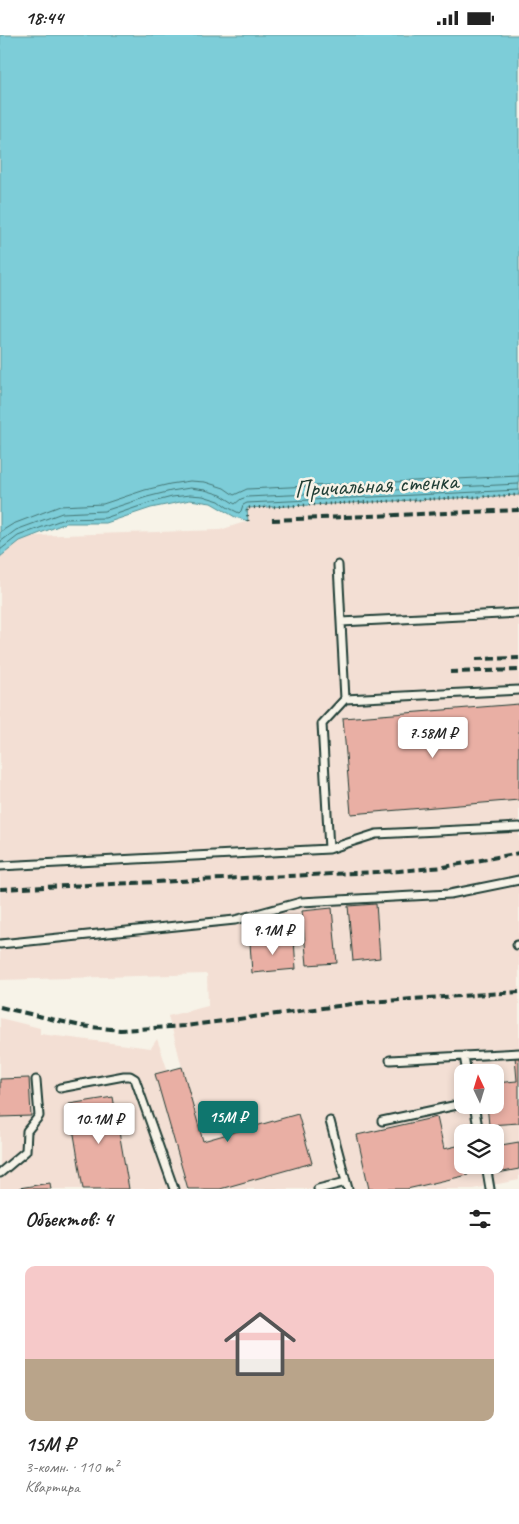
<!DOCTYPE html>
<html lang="ru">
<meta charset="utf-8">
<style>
body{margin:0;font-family:Caveat,sans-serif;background:#f6f6f6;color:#222;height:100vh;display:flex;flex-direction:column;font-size:19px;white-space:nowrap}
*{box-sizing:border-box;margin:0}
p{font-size:16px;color:#767676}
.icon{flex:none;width:28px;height:28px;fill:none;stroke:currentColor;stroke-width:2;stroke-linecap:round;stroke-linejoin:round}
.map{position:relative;height:1154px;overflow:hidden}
.side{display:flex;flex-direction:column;background:#fff;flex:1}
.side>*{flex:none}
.needle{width:32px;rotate:356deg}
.fabs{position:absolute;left:454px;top:1029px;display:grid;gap:10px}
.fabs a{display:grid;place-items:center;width:50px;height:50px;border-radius:10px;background:#fff;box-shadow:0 2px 8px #0003;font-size:25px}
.price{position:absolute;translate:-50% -42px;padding:0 11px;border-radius:5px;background:#fff;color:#222;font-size:16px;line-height:32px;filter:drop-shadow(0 1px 2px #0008)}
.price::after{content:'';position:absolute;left:50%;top:30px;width:15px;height:11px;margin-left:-8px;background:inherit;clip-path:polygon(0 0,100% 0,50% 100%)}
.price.active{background:#0f766e;color:#fff}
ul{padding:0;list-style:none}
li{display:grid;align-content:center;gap:10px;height:265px;padding:0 25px}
li span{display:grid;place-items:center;height:155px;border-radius:10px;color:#555}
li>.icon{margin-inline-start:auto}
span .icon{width:90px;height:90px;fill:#fffc;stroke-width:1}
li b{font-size:21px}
h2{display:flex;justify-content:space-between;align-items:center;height:60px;padding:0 25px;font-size:21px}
.status{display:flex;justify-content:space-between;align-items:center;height:35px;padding:0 25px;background:#fff;direction:ltr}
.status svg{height:14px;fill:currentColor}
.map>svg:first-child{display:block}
.built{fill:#f3dfd4;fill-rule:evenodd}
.water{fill:#7dcdd8;stroke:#579396}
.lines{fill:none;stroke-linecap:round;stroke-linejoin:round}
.shore{stroke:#457776;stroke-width:1}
.building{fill:#e9afa4;stroke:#1f3d34}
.service-casing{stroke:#1f3d34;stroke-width:11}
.path{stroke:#1f3d34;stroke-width:3;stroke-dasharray:1 4;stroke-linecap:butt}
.service{stroke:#f7f3e8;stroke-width:7}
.rail{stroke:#1f3d34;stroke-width:4;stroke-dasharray:8 4;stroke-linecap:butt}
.labels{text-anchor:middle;stroke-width:5;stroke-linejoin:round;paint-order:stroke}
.street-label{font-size:25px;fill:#1f3d34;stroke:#f7f3e8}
</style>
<div class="status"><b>18:44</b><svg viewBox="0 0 49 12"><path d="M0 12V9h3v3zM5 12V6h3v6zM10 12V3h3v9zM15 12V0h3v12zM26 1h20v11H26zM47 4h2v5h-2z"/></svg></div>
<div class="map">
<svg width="519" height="1154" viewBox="0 0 519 1154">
<rect width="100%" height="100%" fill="#f7f3e8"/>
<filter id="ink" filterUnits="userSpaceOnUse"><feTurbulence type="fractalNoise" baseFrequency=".02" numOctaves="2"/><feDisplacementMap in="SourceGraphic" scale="10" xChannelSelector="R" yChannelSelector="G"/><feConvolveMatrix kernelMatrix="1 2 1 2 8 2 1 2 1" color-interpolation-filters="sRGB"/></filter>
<g filter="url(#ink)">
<path class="built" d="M519,460V1145L473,1154H213L174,1001L168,981L208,971L207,939L0,945V502L220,495L248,486L247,473ZM462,1038H495V1070H462ZM462,1098H495V1130H462Z
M0,983L40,993V999L151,1013L157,1004L208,1154H0Z"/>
<path class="water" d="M0,0H519V460L247,473L248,486L235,482L211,468L190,465L151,473L106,488H66L20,506L0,522Z"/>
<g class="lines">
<path class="shore" d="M0,497L13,489L60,471L103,469L145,455L170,449L190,446L205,447L224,453L234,460L247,454L519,441
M0,507L16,495L62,478L104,476L147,462L171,456L190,453L205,455L221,460L235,469L241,464L247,462L519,449
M0,515L18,501L64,484L105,483L149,468L172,462L190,460L203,461L219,466L227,472L239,478L241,476L243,470L247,468L519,455"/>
</g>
<path class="building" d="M519,669V765L351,779L343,683Z
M376,869L380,923L353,926L348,871Z
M332,873L337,928L307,930L302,876Z
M294,905L296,934L252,938L250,908Z
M519,1020V1088L489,1090L487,1070H495V1048L517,1046L515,1021Z
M182,1032L203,1106L298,1079L312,1128L220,1154H188L155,1039Z
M29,1043L31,1081L0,1082V1044Z
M113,1062L129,1154H83L69,1069Z
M437,1082L444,1114L461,1110L462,1130H465L468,1140L407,1154H369L357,1100Z
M519,1107V1134L498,1138L495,1111Z
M50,1148L51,1154H20L19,1153Z"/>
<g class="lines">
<g class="service-casing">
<path id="service" d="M338,530L345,664L519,655
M341,587L519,578
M329,814L376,799L519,792
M0,831L329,814L322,689L345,664
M0,909L235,885L301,867L450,859L519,845
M517,910H519
M390,1025L464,1021
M467,1038L464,1021L519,1018
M60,1053L124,1041H130L135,1044L174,1154
M474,1070L479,1098
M330,1086L348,1154
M382,1086L462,1069
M486,1130L490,1154
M0,1138L26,1116L27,1096L39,1081L36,1045
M318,1154L346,1147"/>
</g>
<path class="path" d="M248,486L247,473L519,460"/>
<use href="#service" class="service"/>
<path class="rail" d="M272,485L519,475
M476,624L519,623
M450,637L519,635
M0,854L399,836L444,832L519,818
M0,972L81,991L120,995L185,991L368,967L519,957"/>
</g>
</g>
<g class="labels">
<g class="street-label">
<text transform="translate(376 449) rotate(-3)" y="9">Причальная стенка</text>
</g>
</g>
</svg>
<div class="fabs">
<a><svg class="needle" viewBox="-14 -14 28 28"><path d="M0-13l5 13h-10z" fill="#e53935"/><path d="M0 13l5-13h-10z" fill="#767676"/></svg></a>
<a><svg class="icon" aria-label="layers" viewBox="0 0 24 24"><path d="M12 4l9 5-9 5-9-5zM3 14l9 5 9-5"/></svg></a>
</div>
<b class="price" style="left:433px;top:724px">7.58M ₽</b>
<b class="price" style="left:273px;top:921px">9.1M ₽</b>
<b class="price active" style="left:228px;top:1108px">15M ₽</b>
<b class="price" style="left:99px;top:1110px">10.1M ₽</b>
</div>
<section class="side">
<h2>Объектов: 4<svg class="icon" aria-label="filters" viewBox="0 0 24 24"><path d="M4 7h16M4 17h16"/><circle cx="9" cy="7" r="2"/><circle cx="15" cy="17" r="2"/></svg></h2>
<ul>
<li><span style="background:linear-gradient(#f6c9c9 60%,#b9a48a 0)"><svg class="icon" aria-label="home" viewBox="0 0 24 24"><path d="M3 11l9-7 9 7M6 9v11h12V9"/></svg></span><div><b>15M ₽</b><p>3-комн. · 110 m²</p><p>Квартира</p></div></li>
</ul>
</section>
